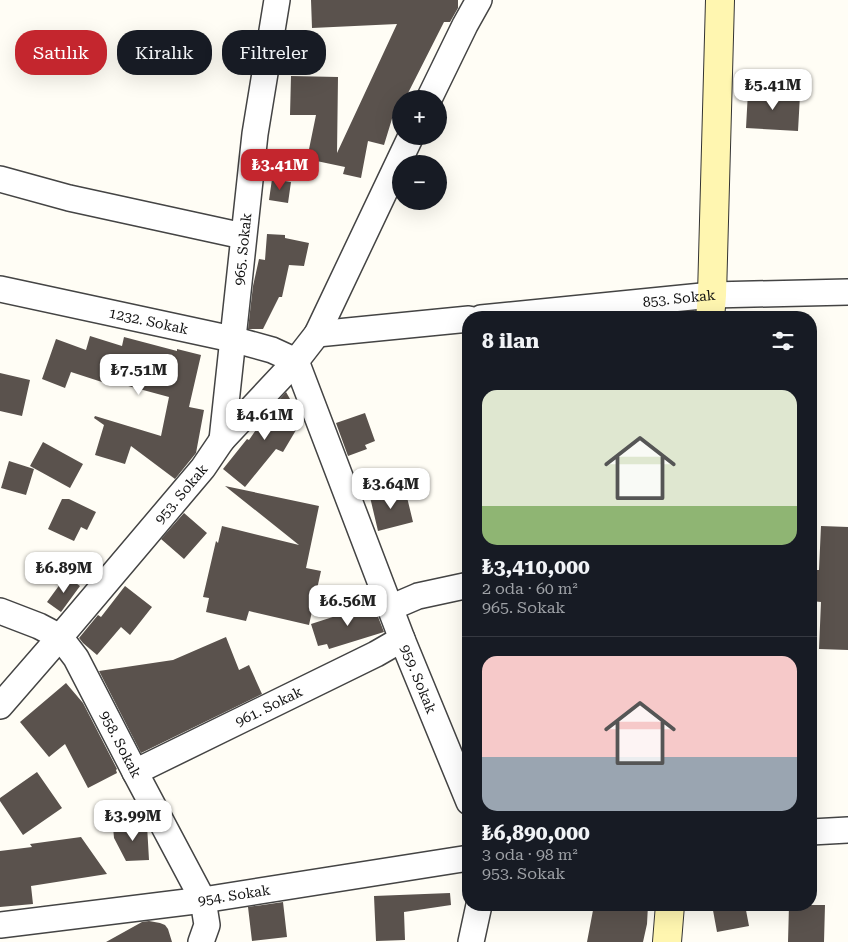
<!DOCTYPE html>
<html lang="tr">
<meta charset="utf-8">
<style>
body{margin:0;font-family:"Roboto Serif",serif;background:#242831;color:#f1f3f6;height:100vh;display:flex;flex-direction:column;font-size:19px;white-space:nowrap}
*{box-sizing:border-box;margin:0}
p{font-size:16px;color:#9ea1a6}
.icon{flex:none;width:28px;height:28px;fill:none;stroke:currentColor;stroke-width:2;stroke-linecap:round;stroke-linejoin:round}
.map{position:relative;flex:1;overflow:hidden}
.sheet{position:absolute;left:462px;top:311px;width:355px;height:600px;display:flex;flex-direction:column;background:#171b24;border-radius:20px;box-shadow:0 5px 20px #0002}
.sheet>*{flex:none}
.banner{position:absolute;left:15px;top:30px;width:372px;height:45px;display:flex;gap:10px}
.buttons{position:absolute;left:392px;top:90px;display:grid;gap:10px}
.buttons a{display:grid;place-items:center;width:55px;height:55px;border-radius:50%;background:#171b24;box-shadow:0 5px 20px #0002;font-size:25px}
.price{position:absolute;translate:-50% -42px;padding:0 11px;border-radius:10px;background:#fff;color:#222;font-size:16px;line-height:32px;filter:drop-shadow(0 1px 2px #0008)}
.price::after{content:'';position:absolute;left:50%;top:30px;width:15px;height:11px;margin-left:-8px;background:inherit;clip-path:polygon(0 0,100% 0,50% 100%)}
.price.selected{background:#c4262e;color:#fff}
ul{padding:0;list-style:none}
li{display:grid;align-content:center;gap:10px;height:265px;padding:0 20px}
li+li{border-top:1px solid #363941}
li span{display:grid;place-items:center;height:155px;border-radius:15px;color:#555}
li>.icon{margin-inline-start:auto}
span .icon{width:90px;height:90px;fill:#fffc;stroke-width:1}
li b{font-size:21px}
h2{display:flex;justify-content:space-between;align-items:center;height:60px;padding:0 20px;font-size:21px}
.pill{padding:0 18px;border-radius:20px;background:#171b24;box-shadow:0 5px 20px #0002;font-size:18px;line-height:45px}
.pill.selected{background:#c4262e;color:#fff}
.map>svg:first-child{display:block}
.building{fill:#5a524d}
.lines{fill:none;stroke-linecap:round;stroke-linejoin:round}
.street-casing{stroke:#444;stroke-width:28}
.secondary-casing{stroke:#333;stroke-width:30}
.street{stroke:#fff;stroke-width:25}
.secondary{stroke:#fff6b0;stroke-width:28}
.labels{text-anchor:middle;stroke-width:5;stroke-linejoin:round;paint-order:stroke}
.street-label{font-size:14px;fill:#111;stroke:#fff}
</style>
<div class="map">
<svg width="848" height="942" viewBox="0 0 848 942">
<rect width="100%" height="100%" fill="#fffdf5"/>
<path class="building" d="M311,0H458V8L450,22H444L405,99H401V107L400,109H395L384,145L368,141L361,178L343,174L345,167L307,159L316,115H290L291,76L338,77L337,153L397,24L312,28Z
M748,91L800,95L798,131L746,128Z
M272,179L291,182L288,203L269,200Z
M267,234L285,235V238L309,243L304,266L289,265L282,297H279L263,329H248L253,286L259,259L265,260Z
M90,336L122,346L124,337L177,351V349L201,355L189,407L204,410L196,453L175,479L131,446L125,464L95,455L104,425L94,418L95,416L161,436L169,397L106,380L105,383L71,372L65,388L42,379L56,339L86,350Z
M0,373L30,380L22,416L0,411Z
M286,392L302,420L283,452L276,449L245,487L223,469L247,439L249,440L269,411Z
M365,413L375,441L365,445L367,449L348,456L336,423Z
M43,442L83,464L70,488L30,466Z
M9,461L34,469L26,495L1,488Z
M225,486L319,506L306,568L321,571L309,625L249,611L246,621L206,612L209,598L203,597L216,541L218,543L222,526L299,545Z
M405,489L413,522L378,531L370,497Z
M62,499H69L96,512L87,530L81,527L74,541L48,529Z
M184,513L207,533L184,559L161,539Z
M821,526L848,527V650L819,649L821,602L811,601V585L813,570H819Z
M66,576L80,586L61,612L47,602Z
M125,586L152,607L130,635L121,627L97,655L83,643L79,638L98,615L101,617Z
M373,604L384,632L329,649L327,644L318,646L311,624Z
M226,637L239,670L249,665L262,694L141,753L99,671L173,660Z
M66,683L83,703L117,769L116,770L117,773L88,788L65,744L49,757L20,722Z
M37,772L62,808L23,835L0,801V798Z
M147,825L149,860L126,861L114,838L113,827Z
M81,837L107,874L31,886L33,904L0,907V851L32,847L30,844Z
M450,893L451,905L404,912L405,940L376,941L374,896Z
M283,902L287,937L252,941L248,907Z
M594,905H648L647,924L643,942H587Z
M712,905H745L749,926L717,932Z
M789,905H825L824,942H788Z
M149,921L160,923L165,925L168,929L172,942H106L142,922Z"/>
<g class="lines">
<g class="street-casing">
<g id="street">
<path d="M429,99L465,25L479,0"/>
<path d="M0,179L69,198L243,236"/>
<path id="s1" d="M0,289L232,339L272,350L296,361L402,639L469,802"/>
<path id="s2" d="M481,318L712,295L848,292"/>
<path d="M317,334L469,319"/>
<path id="s3" d="M222,440L255,134L277,0"/>
<path d="M390,608L418,596L469,585"/>
<path id="s4" d="M0,611L39,626L60,637L76,658L135,772L203,900L207,925L201,942"/>
<path id="s5" d="M0,706L60,637L203,468L222,440L296,361L317,334L411,136"/>
<path id="s6" d="M135,772L376,654L402,639"/>
<path d="M811,832L848,830"/>
<path id="s7" d="M0,925L203,900L469,858"/>
<path d="M471,942L479,905"/>
</g>
</g>
<g class="secondary-casing">
<path id="secondary" d="M710,318L712,295L720,0
M667,942L670,905"/>
</g>
<use href="#street" class="street"/>
<use href="#secondary" class="secondary"/>
</g>
<g class="labels">
<g class="street-label">
<text dy="5" stroke="none"><textPath href="#s3" startOffset="192">965. Sokak</textPath></text>
<text dy="5" stroke="none"><textPath href="#s2" startOffset="199">853. Sokak</textPath></text>
<text dy="5" stroke="none"><textPath href="#s1" startOffset="152">1232. Sokak</textPath></text>
<text dy="5" stroke="none"><textPath href="#s5" startOffset="279">953. Sokak</textPath></text>
<text dy="5" stroke="none"><textPath href="#s1" startOffset="646">959. Sokak</textPath></text>
<text dy="5" stroke="none"><textPath href="#s6" startOffset="149">961. Sokak</textPath></text>
<text dy="5" stroke="none"><textPath href="#s4" startOffset="189">958. Sokak</textPath></text>
<text dy="5" stroke="none"><textPath href="#s7" startOffset="236">954. Sokak</textPath></text>
</g>
</g>
</svg>
<div class="buttons">
<a>+</a>
<a>−</a>
</div>
<b class="price" style="left:773px;top:111px">₺5.41M</b>
<b class="price selected" style="left:280px;top:191px">₺3.41M</b>
<b class="price" style="left:139px;top:396px">₺7.51M</b>
<b class="price" style="left:265px;top:441px">₺4.61M</b>
<b class="price" style="left:391px;top:510px">₺3.64M</b>
<b class="price" style="left:64px;top:594px">₺6.89M</b>
<b class="price" style="left:348px;top:627px">₺6.56M</b>
<b class="price" style="left:133px;top:842px">₺3.99M</b>
<div class="banner">
<a class="pill selected">Satılık</a>
<a class="pill">Kiralık</a>
<a class="pill">Filtreler</a>
</div>
<section class="sheet">
<h2>8 ilan<svg class="icon" aria-label="filters" viewBox="0 0 24 24"><path d="M4 7h16M4 17h16"/><circle cx="9" cy="7" r="2"/><circle cx="15" cy="17" r="2"/></svg></h2>
<ul>
<li><span style="background:linear-gradient(#dfe7d0 75%,#8fb573 0)"><svg class="icon" aria-label="home" viewBox="0 0 24 24"><path d="M3 11l9-7 9 7M6 9v11h12V9"/></svg></span><div><b>₺3,410,000</b><p>2 oda · 60 m²</p><p>965. Sokak</p></div></li>
<li><span style="background:linear-gradient(#f6c9c9 65%,#9aa5b1 0)"><svg class="icon" aria-label="home" viewBox="0 0 24 24"><path d="M3 11l9-7 9 7M6 9v11h12V9"/></svg></span><div><b>₺6,890,000</b><p>3 oda · 98 m²</p><p>953. Sokak</p></div></li>
</ul>
</section>
</div>
